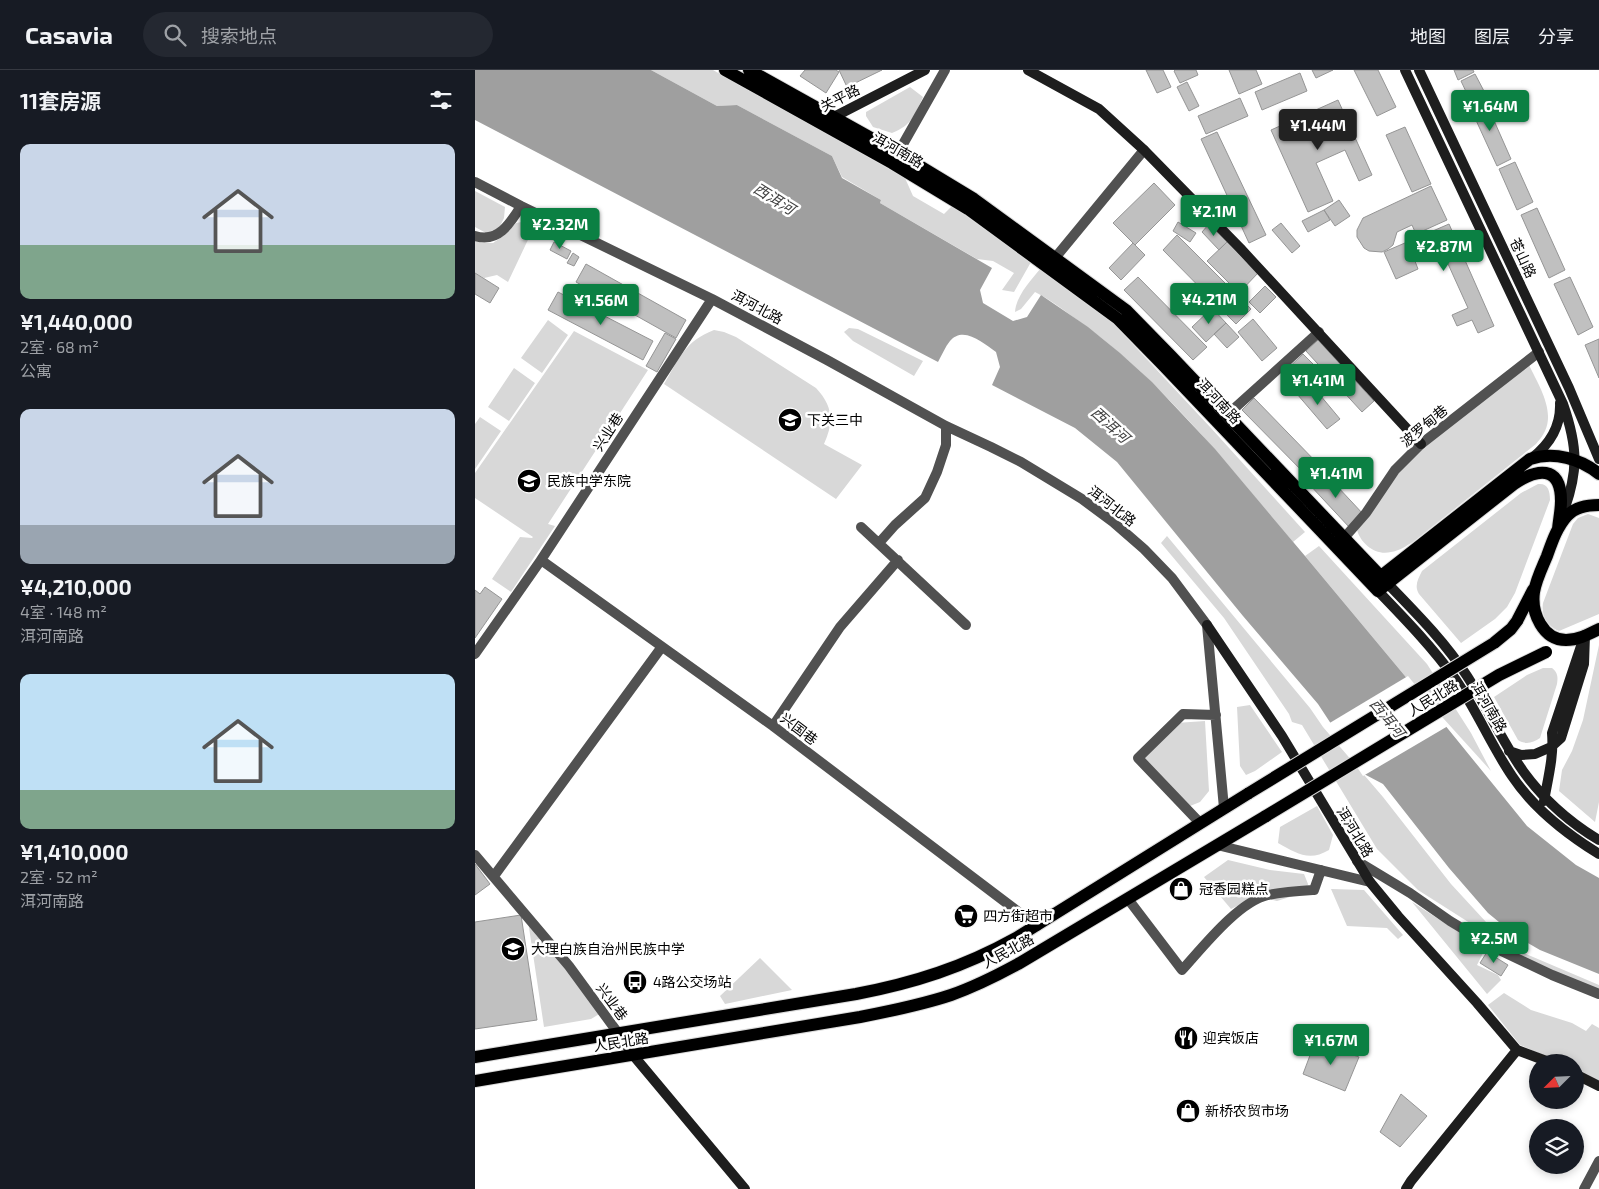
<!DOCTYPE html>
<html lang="zh">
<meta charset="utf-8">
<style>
body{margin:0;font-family:"Exo 2","Noto Sans SC",sans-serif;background:#242831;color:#f1f3f6;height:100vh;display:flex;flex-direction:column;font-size:19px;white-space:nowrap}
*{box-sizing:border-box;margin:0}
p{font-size:16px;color:#9ea1a6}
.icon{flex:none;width:28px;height:28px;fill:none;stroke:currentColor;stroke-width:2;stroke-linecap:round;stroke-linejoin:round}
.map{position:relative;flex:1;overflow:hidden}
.panel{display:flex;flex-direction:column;background:#171b24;width:475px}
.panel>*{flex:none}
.needle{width:32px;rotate:246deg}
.buttons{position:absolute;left:1054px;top:984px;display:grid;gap:10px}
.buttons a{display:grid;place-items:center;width:55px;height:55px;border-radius:50%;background:#171b24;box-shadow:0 2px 8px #0003;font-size:25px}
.price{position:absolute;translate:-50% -42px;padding:0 11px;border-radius:5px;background:#0b8043;color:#fff;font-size:16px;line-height:32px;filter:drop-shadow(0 1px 2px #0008)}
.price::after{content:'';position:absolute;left:50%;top:30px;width:15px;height:11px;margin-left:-8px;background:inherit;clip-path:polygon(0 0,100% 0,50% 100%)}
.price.current{background:#222;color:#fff}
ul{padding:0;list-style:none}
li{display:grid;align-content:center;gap:10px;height:265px;padding:0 20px}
li span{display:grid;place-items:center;height:155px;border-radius:10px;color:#555}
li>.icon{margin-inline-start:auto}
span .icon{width:90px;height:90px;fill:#fffc;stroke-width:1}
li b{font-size:21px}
h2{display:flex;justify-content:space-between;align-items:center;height:60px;padding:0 20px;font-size:21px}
header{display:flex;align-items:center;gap:30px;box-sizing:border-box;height:70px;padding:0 25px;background:#171b24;border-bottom:1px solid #363941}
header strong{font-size:24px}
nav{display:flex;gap:28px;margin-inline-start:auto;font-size:18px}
.search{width:350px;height:45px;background:#242831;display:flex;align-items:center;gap:12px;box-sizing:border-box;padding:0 18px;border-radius:28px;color:#9ea1a6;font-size:19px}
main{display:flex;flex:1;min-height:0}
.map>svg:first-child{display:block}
.green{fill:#d8d8d8}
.water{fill:#9f9f9f}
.pier{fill:#fff}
.building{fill:#c0c0c0;stroke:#959595}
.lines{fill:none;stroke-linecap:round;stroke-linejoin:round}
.primary-casing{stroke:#dbdbdb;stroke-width:14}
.street{stroke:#515151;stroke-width:10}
.secondary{stroke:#1e1e1e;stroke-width:10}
.primary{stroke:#000;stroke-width:12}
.primary-bridge-casing{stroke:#dbdbdb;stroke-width:14;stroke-linecap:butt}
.primary-bridge{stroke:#000;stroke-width:12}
.labels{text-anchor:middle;stroke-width:5;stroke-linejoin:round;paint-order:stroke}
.street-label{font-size:14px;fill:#000;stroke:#fff}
.poi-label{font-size:14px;fill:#000;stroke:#fff;text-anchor:start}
.water-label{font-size:15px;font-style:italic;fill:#404040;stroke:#fff}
</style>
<header>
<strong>Casavia</strong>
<div class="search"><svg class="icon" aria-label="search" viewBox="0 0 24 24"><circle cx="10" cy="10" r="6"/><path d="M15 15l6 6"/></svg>搜索地点</div>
<nav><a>地图</a><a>图层</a><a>分享</a></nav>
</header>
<main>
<section class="panel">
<h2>11套房源<svg class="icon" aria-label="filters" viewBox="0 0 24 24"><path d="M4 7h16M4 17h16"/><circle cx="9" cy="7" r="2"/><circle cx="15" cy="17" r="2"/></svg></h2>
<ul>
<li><span style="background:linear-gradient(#c9d6e8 65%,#7fa58c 0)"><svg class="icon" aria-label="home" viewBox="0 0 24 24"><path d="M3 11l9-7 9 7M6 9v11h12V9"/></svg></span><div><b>¥1,440,000</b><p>2室 · 68 m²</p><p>公寓</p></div></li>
<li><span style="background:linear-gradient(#c9d6e8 75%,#9aa5b1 0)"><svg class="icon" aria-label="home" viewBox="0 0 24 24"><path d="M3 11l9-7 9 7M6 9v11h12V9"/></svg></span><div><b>¥4,210,000</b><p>4室 · 148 m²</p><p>洱河南路</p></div></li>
<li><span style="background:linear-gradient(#bfe0f5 75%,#7fa58c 0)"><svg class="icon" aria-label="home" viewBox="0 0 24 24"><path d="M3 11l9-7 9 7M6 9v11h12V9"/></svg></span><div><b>¥1,410,000</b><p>2室 · 52 m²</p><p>洱河南路</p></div></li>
</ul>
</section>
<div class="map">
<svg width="1124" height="1119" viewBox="0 0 1124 1119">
<rect width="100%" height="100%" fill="#fff"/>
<path class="green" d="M176,0H238L430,108L438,126L469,144L477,136L556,192L539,222L527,220L539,203L518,191L502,189L405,133L406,130L367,107L357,86L262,35L242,36Z
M435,17L448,27C439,46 437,55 417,63L398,57L391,46V42Z
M0,121L30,137L29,148L24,158L11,163L0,157Z
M58,150L65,155H60L33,212L22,205L9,208L0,203V171L7,173H18L31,164L41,153Z
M566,198L638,253L736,358L830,462L818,472C751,393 685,307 598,247C586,238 574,229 560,222L546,239L540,242C541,226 556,210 566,198Z
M73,250L93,265L67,303L46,288Z
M374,258L383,259L448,291L439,306L378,271L369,262Z
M239,260L249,262L261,267L341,318C358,336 359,352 349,374L387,395L361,429L189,314C204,289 210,271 239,260Z
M99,261L173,300L73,454L80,456L36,522L17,509L45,467L57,468L58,467L0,428V403Z
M1054,295C1063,314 1080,340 1070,361C1068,366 1064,370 1061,374L938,472C931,476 924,481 916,482C901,486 886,474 882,460C920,392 992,339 1054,295Z
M39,298L60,313L34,351L13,337Z
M5,347L26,361L0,399V354Z
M1063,414C1073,413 1075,421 1075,430L1040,523L1032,537L1020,549L986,573L944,524C939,516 943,509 947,501L1046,423Z
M1113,444L1124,448V544L1084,561C1072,556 1066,546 1068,533L1098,454L1103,448Z
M692,466L835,638L848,657L908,727L976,814L1011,852L1009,862L943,820L902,779L827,655L817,652L814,644L749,548L686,473Z
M844,476L952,594L996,663L1016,701L930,606L830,486Z
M1124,575V732L1120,752L1084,721L1087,700L1097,681L1108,650Z
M1068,598H1077C1083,603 1083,607 1082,614L1065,668C1058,673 1050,675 1043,670L1019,627L1052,605Z
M775,635L807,682L780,701L771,705L765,696L762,637Z
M730,651L734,721L725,732L715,736L667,688L701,653Z
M842,736L858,765L854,780C834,792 821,783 803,773L805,757Z
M753,790L795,800L829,804L833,814L831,822L802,831L782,826L756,839L729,807Z
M856,819L889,820L928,865L923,869L912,858L872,856Z
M937,832L1010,879L1002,895L1023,905L1026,910L1012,924Z
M53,851L126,943L116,949L69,957Z
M1023,865L1051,884L1124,915V920L1056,892L1018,872Z
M285,888L317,920L250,934L245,926Z
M1029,923L1056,940L1097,953L1111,961L1117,954L1124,958V1011L1100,1000V992H1084L1045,975L1013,935Z"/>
<path class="water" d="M0,0H176L242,36L262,35L357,86L367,108L406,130L405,133L517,198L505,220L508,233L538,251L552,247L566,225L613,257L645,283L677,312L740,379L830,486L930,606L1052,756L1101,795L1124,808V904L1065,880L1041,866L1013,843L974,798L908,714L889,704L843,634L768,546L642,392L600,358L517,315L525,297L521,282C509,274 489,255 475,271C470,277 467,285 463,292L0,50Z"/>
<path class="pier" d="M933,606L973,656L888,706L853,654Z"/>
<path class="building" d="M330,0H361L364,2L351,23L325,6Z
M364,0H407L372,17Z
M671,0H688L696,17L682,23Z
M700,0H721L723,5L705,13L699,1Z
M754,0H781L787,14L764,24Z
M837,0H858L841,8Z
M879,0H903L921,37L902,46Z
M979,0H998L999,2L983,10Z
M825,3L832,21L787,40L780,22Z
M1000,4L1010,23L995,30L986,11Z
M712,12L724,36L714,41L702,17Z
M765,28L773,46L731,64L723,46Z
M1009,28L1036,89L1022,96L994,35Z
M863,30L897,105L884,111L870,80L841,93L858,131L833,142L796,60Z
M930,57L956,114L937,122L911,65Z
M742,62L791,165L774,173L726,69Z
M1040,92L1058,132L1042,140L1024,99Z
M679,113L700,135L660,175L638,153Z
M956,116L972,150L941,164L937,155L922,162L918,175L913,179L907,182L894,181L889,178L882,167V160L888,148Z
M864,130L875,146L860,156L849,140Z
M1062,138L1090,200L1074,208L1046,145Z
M849,140L855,150L833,162L827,151Z
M703,152L721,163L715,172L698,161Z
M806,153L825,176L817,183L797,160Z
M734,154L752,172L744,180L727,162Z
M974,154L1019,256L1003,263L997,250L982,256L977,245L993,238L964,174L938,186L943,199L921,209L909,182Z
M702,165L776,239L761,254L688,180Z
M79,172L96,181L92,189L75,180Z
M752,172L783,203L764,223L732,191Z
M658,173L670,185L646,210L634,198Z
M98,183L104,187L99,196L92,193Z
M111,194L211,250L201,268L101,212Z
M0,203L24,218L15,233L0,224Z
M663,207L732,277L718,290L649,220Z
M1095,207L1118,257L1103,265L1079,214Z
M790,216L801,227L785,243L774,232Z
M83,222L178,271L168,290L73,240Z
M737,238L751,253L731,272L717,257Z
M778,249L802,278L787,291L763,262Z
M751,253L764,267L752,278L739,264Z
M190,263L201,269L182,302L171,296Z
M1124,269V308L1110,275Z
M843,270L899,331L887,342L831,281Z
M828,284L842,298L822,318L808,303Z
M835,313L865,349L852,359L822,324Z
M779,328L846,397L834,408L767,340Z
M847,400L889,445L875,458L833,413Z
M10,517L27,529L0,568V520L5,524Z
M0,794L15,814L0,825Z
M46,845L62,950L0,959V852Z
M1012,882L1033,895L1026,906L1005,893Z
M840,972L884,987L870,1021L828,1004Z
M926,1024L952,1046L925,1077L905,1062Z"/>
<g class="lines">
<g class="primary-casing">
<path id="primary" d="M250,0L417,93L493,139L643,249L687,294L903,521L1039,414C1061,399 1086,394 1086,431C1086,440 1084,449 1083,459
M274,0L423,83L499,129L651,240L696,286L913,514
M1124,435C1113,435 1100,437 1092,446C1082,457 1077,472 1072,486C1067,498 1061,510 1059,522C1056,543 1068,570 1091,570C1103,570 1114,564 1124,559
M901,510L1055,389C1079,381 1106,389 1124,404
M1042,551L1058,520
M0,987L381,924C439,913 489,897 541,868L774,723
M0,1011L385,947C416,941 446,935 476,925C499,917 521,906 543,894L791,746"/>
</g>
<path class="street" d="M423,83L470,0
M0,112L46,136L237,229L352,290L471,356L516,377L546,392L607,429L638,452L669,479L697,508L732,555L749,738
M0,166C23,173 35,154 46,136
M580,188L669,80
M752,345L844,262
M386,457L491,555
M869,468L891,443L920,400L946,374L1064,282
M404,473L420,455L450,428L462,402L471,375V356
M66,490L298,656L562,856
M0,584L66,490L237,229
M298,656L365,557L423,490
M725,753L663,688L708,644L741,645
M742,775L895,812
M0,785L94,896L143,963
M882,791L935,823L975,851L1018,877L1077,905L1124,924
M19,806L186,578
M653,829L707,900C728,877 763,832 793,825C808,822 824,821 839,820L846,800
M1109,1119L1124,1091"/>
<path class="secondary" d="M553,0L624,39L669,80L765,178L946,374
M930,0L1088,334C1103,377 1104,402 1087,446
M944,0L1094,318L1124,389
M353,50L450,0
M1057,388C1075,374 1086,356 1085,333
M913,514C941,543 970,572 992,606C1012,637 1027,671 1048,701C1069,730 1094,752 1124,770
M903,521C931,550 958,578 981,610C1002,641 1016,675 1037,706C1059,739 1090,763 1124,784
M732,555L807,666L895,812L923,846L1002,933L1042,980L1074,992
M1034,681L1046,685L1060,684L1076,677L1086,668L1109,594L1110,565
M1069,731C1073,708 1079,686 1077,663L1107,573
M143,963L158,985L270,1119
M1100,1004L1124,1016
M931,1119L936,1111L1042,980"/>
<use href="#primary" class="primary"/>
<g class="primary-bridge-casing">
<path id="primary-bridge" d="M774,723L1019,573L1036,559L1042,551
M791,746L1024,605L1071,582"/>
</g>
<use href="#primary-bridge" class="primary-bridge"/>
</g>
<defs>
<g id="school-disc" transform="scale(1.25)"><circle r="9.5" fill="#000" stroke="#fff"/><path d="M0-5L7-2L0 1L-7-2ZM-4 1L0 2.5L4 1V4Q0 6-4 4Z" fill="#fff"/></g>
<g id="shop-disc" transform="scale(1.25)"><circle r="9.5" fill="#000" stroke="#fff"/><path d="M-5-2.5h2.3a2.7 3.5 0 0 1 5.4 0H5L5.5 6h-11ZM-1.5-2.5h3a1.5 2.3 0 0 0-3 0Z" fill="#fff"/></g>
<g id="supermarket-disc" transform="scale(1.25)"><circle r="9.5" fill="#000" stroke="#fff"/><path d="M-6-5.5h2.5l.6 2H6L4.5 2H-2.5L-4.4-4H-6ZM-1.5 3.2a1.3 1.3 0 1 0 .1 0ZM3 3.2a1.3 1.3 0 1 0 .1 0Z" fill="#fff"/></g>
<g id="bus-disc" transform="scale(1.25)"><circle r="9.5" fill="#000" stroke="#fff"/><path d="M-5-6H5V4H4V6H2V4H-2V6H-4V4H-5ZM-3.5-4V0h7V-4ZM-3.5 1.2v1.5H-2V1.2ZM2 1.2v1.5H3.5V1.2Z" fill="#fff"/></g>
<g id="restaurant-disc" transform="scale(1.25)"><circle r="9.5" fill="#000" stroke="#fff"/><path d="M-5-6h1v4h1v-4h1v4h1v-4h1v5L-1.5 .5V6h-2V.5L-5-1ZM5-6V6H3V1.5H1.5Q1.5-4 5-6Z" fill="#fff"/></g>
</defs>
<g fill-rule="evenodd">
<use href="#school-disc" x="315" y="350"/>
<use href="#school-disc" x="54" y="411"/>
<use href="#shop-disc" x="706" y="819"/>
<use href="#supermarket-disc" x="491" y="846"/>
<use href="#school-disc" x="38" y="879"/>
<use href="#bus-disc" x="160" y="912"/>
<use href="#restaurant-disc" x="711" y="968"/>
<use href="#shop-disc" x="713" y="1041"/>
</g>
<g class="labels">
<g class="street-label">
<text transform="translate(365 28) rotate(-27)" y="5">关平路</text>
<text transform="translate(423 80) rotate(30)" y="5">洱河南路</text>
<text transform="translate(1048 188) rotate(65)" y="5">苍山路</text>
<text transform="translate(282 237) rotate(28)" y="5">洱河北路</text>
<text transform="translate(744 331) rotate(47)" y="5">洱河南路</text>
<text transform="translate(949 356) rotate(-40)" y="5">波罗甸巷</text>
<text transform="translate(133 362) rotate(-57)" y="5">兴业巷</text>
<text transform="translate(637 436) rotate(38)" y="5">洱河北路</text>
<text transform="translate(958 628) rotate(-31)" y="5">人民北路</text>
<text transform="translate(1014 637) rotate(60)" y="5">洱河南路</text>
<text transform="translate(324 659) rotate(37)" y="5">兴国巷</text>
<text transform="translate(880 762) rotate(59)" y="5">洱河北路</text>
<text transform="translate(533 881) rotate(-28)" y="5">人民北路</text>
<text transform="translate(137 932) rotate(54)" y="5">兴业巷</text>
<text transform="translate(146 972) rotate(-9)" y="5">人民北路</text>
</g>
<g class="poi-label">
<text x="332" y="355">下关三中</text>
<text x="72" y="416">民族中学东院</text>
<text x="724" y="824">冠香园糕点</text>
<text x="508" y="851">四方街超市</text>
<text x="56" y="884">大理白族自治州民族中学</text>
<text x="178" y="917">4路公交场站</text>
<text x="728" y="973">迎宾饭店</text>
<text x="730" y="1046">新桥农贸市场</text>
</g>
<g class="water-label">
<text transform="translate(299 129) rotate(32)" y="5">西洱河</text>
<text transform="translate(635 355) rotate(42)" y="5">西洱河</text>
<text transform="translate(912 648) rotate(51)" y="5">西洱河</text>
</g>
</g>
</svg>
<div class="buttons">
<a><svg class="needle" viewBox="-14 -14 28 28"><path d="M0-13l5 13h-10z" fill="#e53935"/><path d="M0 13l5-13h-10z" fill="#9ea1a6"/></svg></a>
<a><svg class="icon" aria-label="layers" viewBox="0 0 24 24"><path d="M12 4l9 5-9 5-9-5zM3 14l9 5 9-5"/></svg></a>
</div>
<b class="price" style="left:1015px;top:62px">¥1.64M</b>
<b class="price current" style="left:843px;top:81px">¥1.44M</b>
<b class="price" style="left:739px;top:167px">¥2.1M</b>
<b class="price" style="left:85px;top:180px">¥2.32M</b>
<b class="price" style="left:969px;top:202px">¥2.87M</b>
<b class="price" style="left:734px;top:255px">¥4.21M</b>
<b class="price" style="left:126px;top:256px">¥1.56M</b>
<b class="price" style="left:843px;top:336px">¥1.41M</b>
<b class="price" style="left:861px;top:429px">¥1.41M</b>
<b class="price" style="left:1019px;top:894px">¥2.5M</b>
<b class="price" style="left:856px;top:996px">¥1.67M</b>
</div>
</main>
